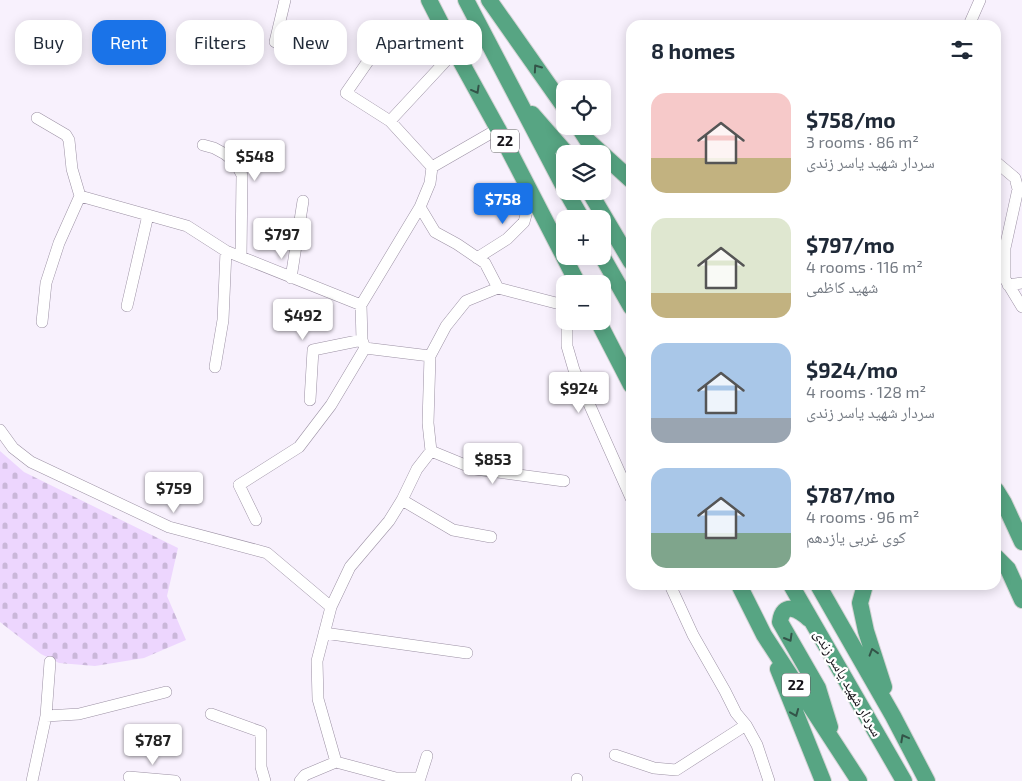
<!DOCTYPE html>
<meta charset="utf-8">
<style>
body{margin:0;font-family:"Exo 2","Noto Naskh Arabic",sans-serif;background:#f2f2f3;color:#1f2937;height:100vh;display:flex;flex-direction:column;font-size:19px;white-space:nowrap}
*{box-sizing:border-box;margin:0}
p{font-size:16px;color:#747a83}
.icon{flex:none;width:28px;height:28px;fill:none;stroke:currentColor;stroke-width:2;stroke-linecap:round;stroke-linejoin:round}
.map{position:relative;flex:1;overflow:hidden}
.sheet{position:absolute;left:626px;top:20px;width:375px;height:570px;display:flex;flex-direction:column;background:#fff;border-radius:15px;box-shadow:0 2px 12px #0003}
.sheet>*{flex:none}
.guide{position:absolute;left:15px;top:20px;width:475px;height:45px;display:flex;gap:10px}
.buttons{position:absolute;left:556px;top:80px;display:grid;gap:10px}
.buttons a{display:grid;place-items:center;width:55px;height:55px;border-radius:10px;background:#fff;box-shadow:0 2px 12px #0003;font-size:25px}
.price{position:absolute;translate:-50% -42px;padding:0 11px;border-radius:5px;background:#fff;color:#222;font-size:16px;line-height:32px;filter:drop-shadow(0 1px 2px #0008)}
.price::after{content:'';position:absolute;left:50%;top:30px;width:15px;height:11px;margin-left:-8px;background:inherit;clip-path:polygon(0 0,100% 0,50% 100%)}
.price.selected{background:#1a73e8;color:#fff}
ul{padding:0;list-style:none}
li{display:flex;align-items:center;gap:15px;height:125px;padding:0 25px}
li span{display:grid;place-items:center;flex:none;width:140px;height:100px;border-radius:15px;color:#555}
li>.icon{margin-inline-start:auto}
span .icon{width:60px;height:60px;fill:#fffc;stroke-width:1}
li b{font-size:21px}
h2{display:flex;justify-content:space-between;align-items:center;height:60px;padding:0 25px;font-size:21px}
.tag{padding:0 18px;border-radius:15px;background:#fff;box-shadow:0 2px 12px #0003;font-size:18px;line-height:45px}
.tag.selected{background:#1a73e8;color:#fff}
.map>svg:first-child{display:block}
.cemetery{fill:url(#cemetery-stones)}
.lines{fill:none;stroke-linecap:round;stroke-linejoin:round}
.minor-casing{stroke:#9c91a4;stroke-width:12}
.highway-casing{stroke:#d5d4d5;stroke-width:18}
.minor{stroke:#fff;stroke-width:11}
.highway{stroke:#57a583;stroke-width:16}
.oneway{stroke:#335448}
.labels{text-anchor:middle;stroke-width:4.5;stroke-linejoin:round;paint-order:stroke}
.shield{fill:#fff;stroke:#5b595d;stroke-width:1}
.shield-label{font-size:14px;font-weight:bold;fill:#151218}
.street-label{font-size:15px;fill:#151218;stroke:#fff}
</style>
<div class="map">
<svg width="1022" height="781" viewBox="0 0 1022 781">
<defs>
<pattern id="cemetery-stones" width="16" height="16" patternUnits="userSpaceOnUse" patternTransform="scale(1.25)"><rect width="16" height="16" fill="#edd6fe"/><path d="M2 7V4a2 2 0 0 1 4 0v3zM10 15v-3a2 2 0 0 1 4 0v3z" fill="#cab7d9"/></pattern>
</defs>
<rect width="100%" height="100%" fill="#f8f1fd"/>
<path class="cemetery" d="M0,451L24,472L178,548L167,596L186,640L144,658L95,666L59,663L41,654L0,622Z"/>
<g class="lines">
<g class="minor-casing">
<path id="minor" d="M285,0L275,42L309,51
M969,25L980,0
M382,41L346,93L390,121L455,51
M37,118L66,135L69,140L72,169L80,196L187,226L226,251L361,305L420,207L430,183L432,167L498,129
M390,121L432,167
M203,145L214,148L225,154L235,162L242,175L241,257
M996,162L1015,178L1018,189L1005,248V279L1022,307
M420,207L435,232L457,244L485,263L498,288
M477,258L507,239L524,222L532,193
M291,278L303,201
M1008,285L1022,283
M361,305L362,340L365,348L430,356
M127,306L148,215
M567,321V346L574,370L631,498
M42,322L46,283L59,243L80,196
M215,367L223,320L226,251
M310,400L313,350L362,340
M0,430L13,448L31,462L169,527L267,553L331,607
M431,451L475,469L564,481
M402,500L453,530L491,537
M256,520L239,485L299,447L331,405L365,348
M670,585L693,635L725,691L736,713L746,725L757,745L769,781
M324,633L467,653
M211,714L261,732V767L265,781
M46,716L79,714L166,692
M615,755L654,768L676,770L746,725
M336,762L396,778H420L427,756
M129,777L175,781
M32,781L46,716L50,662
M300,781L305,775L336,762L318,699L317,661L331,607L350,567L389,521L402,500L417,469L431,451L428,423L430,356L446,326L466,301L498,288L556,303L565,302
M577,781V779"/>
</g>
<g class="highway-casing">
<path id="highway" d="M429,0L455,51L498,129L578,284
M466,0L565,189
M489,0L565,108
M532,114L567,154
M578,126L587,140L631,180
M566,191L582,219
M589,191L631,262
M602,256L631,307
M598,321L631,385
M996,490L1004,503L1022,542
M996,557L1008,569L1022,600
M739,585L764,635L859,781
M791,585L904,781
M818,585L893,716L927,781
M865,585L860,603L866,631L884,687
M809,619C799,610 783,600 780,622L818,688L830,727
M778,669L823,781"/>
</g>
<use href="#minor" class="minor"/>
<use href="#highway" class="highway"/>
</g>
<defs><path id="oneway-chevron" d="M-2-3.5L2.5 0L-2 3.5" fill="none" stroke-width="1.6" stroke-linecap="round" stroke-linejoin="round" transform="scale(1.25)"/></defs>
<g class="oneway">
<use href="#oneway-chevron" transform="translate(537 68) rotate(-125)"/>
<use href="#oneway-chevron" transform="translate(476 90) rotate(61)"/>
<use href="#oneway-chevron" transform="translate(789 638) rotate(60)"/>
<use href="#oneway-chevron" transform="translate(873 652) rotate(-107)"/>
<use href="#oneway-chevron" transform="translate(795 713) rotate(68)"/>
<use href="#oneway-chevron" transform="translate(904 738) rotate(-118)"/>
</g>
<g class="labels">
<g class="shield">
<rect x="491" y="129.5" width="28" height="23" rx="4"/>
<rect x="782" y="673.5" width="28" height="23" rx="4"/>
</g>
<g class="shield-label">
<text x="505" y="146">22</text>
<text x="796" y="690">22</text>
</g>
<g class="street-label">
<text transform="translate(848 683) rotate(60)" y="5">سردار شهید یاسر زندی</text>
</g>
</g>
</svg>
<div class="buttons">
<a><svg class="icon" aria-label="locate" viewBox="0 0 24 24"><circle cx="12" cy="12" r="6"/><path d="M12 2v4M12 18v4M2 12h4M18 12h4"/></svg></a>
<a><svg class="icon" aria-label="layers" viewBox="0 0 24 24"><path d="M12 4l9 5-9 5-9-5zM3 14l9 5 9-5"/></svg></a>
<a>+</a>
<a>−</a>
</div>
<b class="price" style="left:255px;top:182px">$548</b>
<b class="price selected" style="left:503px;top:225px">$758</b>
<b class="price" style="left:282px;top:260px">$797</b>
<b class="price" style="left:303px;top:341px">$492</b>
<b class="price" style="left:579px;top:414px">$924</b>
<b class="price" style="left:493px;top:485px">$853</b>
<b class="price" style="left:174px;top:514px">$759</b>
<b class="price" style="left:153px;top:766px">$787</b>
<div class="guide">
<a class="tag">Buy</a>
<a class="tag selected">Rent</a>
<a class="tag">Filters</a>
<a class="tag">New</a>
<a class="tag">Apartment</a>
</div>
<section class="sheet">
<h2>8 homes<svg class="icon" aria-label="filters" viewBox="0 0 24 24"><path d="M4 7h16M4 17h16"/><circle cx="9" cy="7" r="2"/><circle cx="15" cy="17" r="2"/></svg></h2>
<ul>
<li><span style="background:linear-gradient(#f6c9c9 65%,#c2b280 0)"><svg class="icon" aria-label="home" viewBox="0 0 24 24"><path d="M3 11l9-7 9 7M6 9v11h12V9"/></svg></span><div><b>$758/mo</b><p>3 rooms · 86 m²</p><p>سردار شهید یاسر زندی</p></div></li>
<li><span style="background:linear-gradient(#dfe7d0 75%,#c2b280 0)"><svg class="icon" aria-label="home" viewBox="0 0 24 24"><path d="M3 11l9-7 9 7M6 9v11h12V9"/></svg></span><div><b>$797/mo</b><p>4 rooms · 116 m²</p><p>شهید کاظمی</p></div></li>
<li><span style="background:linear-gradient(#a9c7e8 75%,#9aa5b1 0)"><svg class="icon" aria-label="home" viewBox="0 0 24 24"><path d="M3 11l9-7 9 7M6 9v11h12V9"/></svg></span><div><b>$924/mo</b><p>4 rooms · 128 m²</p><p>سردار شهید یاسر زندی</p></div></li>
<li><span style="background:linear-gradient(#a9c7e8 65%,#7fa58c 0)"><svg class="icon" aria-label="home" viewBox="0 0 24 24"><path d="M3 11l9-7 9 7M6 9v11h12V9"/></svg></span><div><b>$787/mo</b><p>4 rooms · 96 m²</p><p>کوی غربی یازدهم</p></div></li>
</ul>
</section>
</div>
